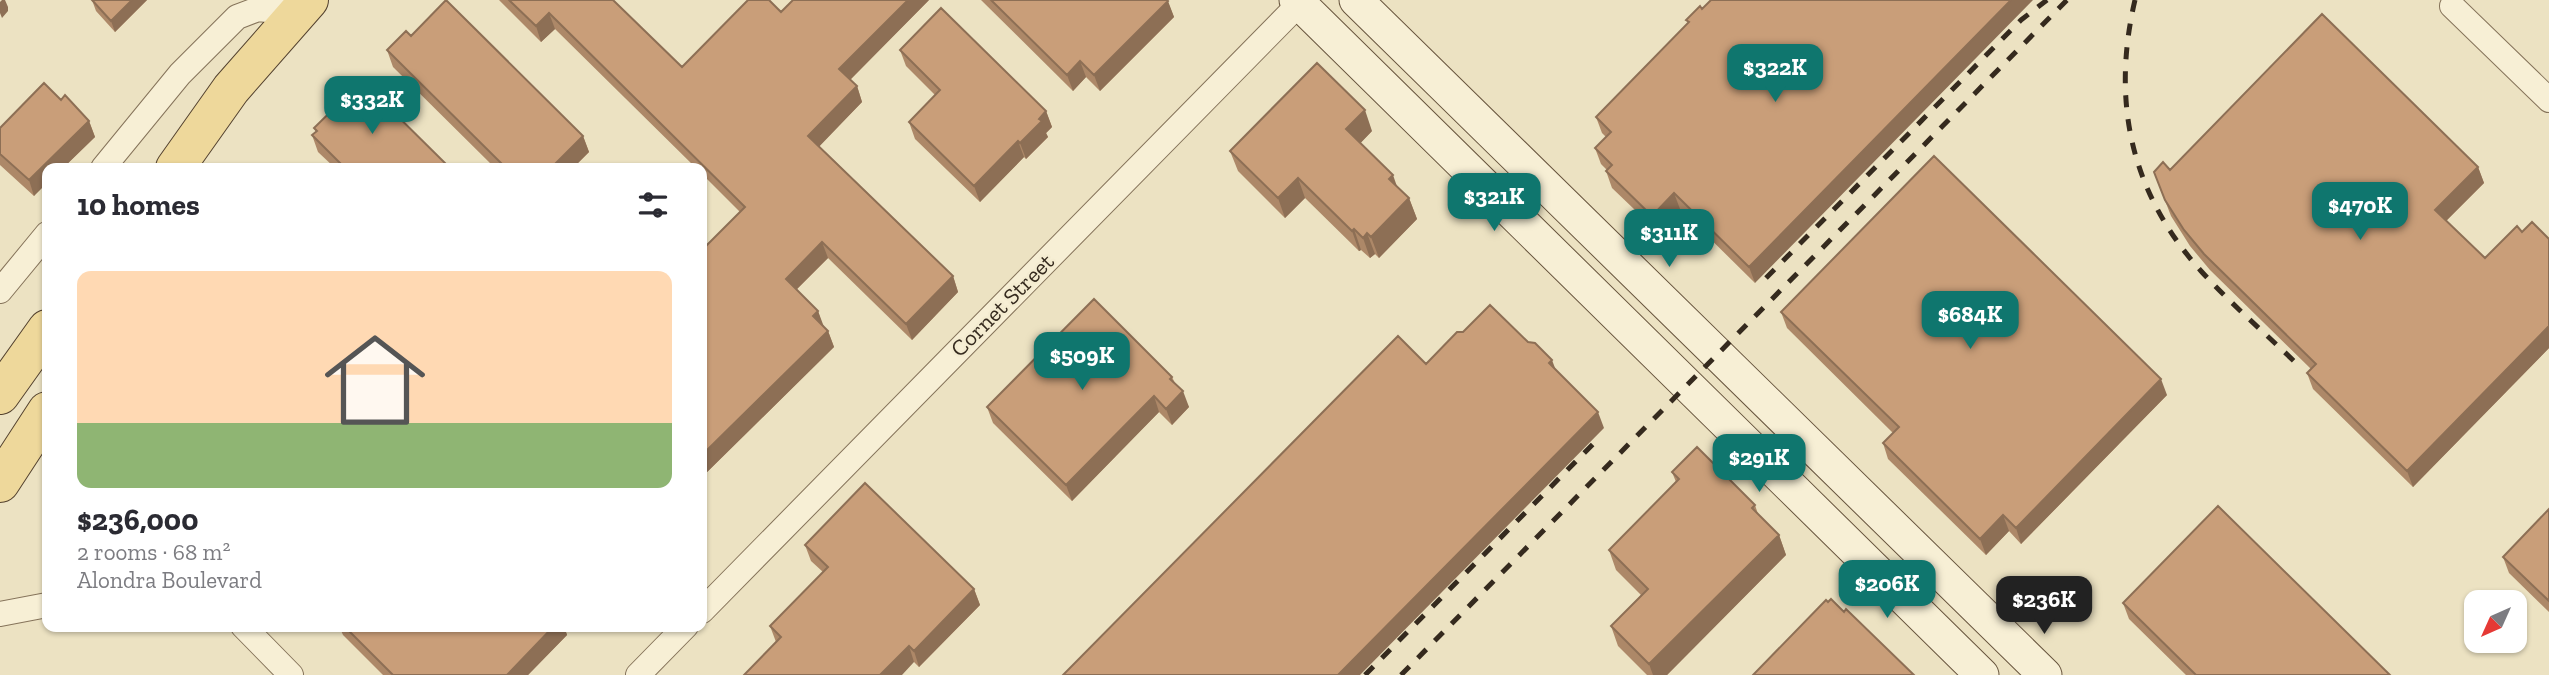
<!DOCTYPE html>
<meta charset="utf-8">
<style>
body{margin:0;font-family:"Zilla Slab",serif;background:#f7f7f7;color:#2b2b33;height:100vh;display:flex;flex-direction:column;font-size:26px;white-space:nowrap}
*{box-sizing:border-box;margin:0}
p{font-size:23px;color:#7c7c81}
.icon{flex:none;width:38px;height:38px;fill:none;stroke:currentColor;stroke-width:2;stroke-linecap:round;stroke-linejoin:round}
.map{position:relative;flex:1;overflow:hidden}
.sheet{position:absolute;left:42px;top:163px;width:665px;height:469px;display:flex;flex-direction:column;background:#fff;border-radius:14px;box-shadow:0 2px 5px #0004}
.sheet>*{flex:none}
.needle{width:46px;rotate:225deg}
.controls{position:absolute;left:2464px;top:590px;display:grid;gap:14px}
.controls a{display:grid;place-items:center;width:63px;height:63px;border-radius:14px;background:#fff;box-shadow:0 2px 5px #0004;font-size:35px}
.price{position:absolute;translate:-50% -60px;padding:0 16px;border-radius:14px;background:#0f766e;color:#fff;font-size:23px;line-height:46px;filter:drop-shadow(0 2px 4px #0008)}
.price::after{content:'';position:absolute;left:50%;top:42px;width:21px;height:16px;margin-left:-10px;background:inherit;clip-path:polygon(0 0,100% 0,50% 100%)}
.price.on{background:#222;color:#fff}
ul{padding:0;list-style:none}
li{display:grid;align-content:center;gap:14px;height:371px;padding:0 35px}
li+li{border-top:2px solid #e1e1e2}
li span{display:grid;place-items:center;height:217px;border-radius:14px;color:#555}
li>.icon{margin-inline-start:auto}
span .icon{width:126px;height:126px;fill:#fffc;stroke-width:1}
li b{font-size:30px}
h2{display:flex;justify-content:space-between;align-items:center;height:84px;padding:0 35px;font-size:30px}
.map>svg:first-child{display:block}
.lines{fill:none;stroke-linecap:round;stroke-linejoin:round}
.minor-casing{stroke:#85735a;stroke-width:26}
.secondary-casing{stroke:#67543d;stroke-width:35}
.primary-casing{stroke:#53412e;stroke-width:40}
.minor{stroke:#f7efd5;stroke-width:24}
.secondary{stroke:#f7efd5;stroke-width:33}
.primary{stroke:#eed89b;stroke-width:38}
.rail{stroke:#352a1e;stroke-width:5;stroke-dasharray:12 12;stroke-linecap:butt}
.wall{fill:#ad8868}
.shaded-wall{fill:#8d6f55}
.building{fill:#c99e79;stroke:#8d6f55;stroke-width:2}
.labels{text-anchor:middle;stroke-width:5;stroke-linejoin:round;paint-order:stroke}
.street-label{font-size:23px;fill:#352a1e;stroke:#f4ecd1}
</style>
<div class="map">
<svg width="2549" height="675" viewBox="0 0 2549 675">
<rect width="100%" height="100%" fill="#ece2c2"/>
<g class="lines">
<g class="minor-casing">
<path id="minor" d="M2452,6L2549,100
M103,168L180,74L237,17L258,9L296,13
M0,291L47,234
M702,611L1303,0
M0,614L47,605
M243,626L291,675
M638,675L686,626"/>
</g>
<g class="secondary-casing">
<path id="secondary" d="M1296,0L1982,675
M1356,0L2045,675"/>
</g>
<g class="primary-casing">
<path id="primary" d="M175,168L231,89L309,0
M0,395L47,329
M0,483L47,411"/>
</g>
<use href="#minor" class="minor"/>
<use href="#secondary" class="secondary"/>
<use href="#primary" class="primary"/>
<path class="rail" d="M2135,0C2111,102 2131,193 2201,271C2231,304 2265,333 2297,364
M1766,278L2021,20L2047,0
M1365,675L1598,439
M1401,675L2067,0"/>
</g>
<path class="wall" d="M92,0H147L115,32L96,11Z
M499,0H613L682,67L781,12L929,0L850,80L857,86L862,102L819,146L953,276L958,292L912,340L828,258L796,290L818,311L823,327L828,331L834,347L702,477V250L740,212L702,174V168H696L555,29L541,42Z
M981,0H1167L1174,17L1100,91L1086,77L1073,91Z
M1700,6L1755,283L1680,209L1658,232L1612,188L1606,171L1607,170L1601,164L1595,148L1606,137L1602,133L1596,117L1688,23L1686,20Z
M411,36L583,136L589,152L573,168H495L393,67L387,50Z
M900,50L1046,111L1052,127L1046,133L1048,137L1026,159L1024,157L980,202L915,139L909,122L935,95L906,66Z
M61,100L89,121L95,137L63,168H47L34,196L0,165V128Z
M314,128L450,168H335L318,152L312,135L316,132Z
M1372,131L1360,143L1396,186L1409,198L1417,219L1379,258L1375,254L1370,258L1361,250L1359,251L1305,198L1285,218L1238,171L1230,151Z
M2478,167L2484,183L2446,221L2485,258L2522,232L2549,239V348L2413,487L2313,389L2307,373L2311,369L2210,270L2190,246L2171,216L2154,172L2170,170Z
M1781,312L2167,395L2021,544L2009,531L1986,555L1888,459L1883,443L1893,433L1787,328Z
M1172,377L1175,383L1189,407L1172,425L1159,412L1072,501L993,423L987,407Z
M1672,472L1755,505L1758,514L1779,535L1786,555L1667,675H1647L1618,646L1611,626L1641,595L1616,570L1609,550L1676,482Z
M2549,509V612L2509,573L2503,557Z
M805,545L974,589L980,605L919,667L914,662L776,642L770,626L823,572L811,561Z
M2123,603L2390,675H2186L2129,619Z
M339,626H564L567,635L528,675H383L343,635Z"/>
<path class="shaded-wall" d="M2,0H5L8,7V11L2,18L0,13V2Z
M132,0H147L115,32L111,21Z
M908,0H929L845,85L839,69Z
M2011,0H2033L1755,283L1749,267Z
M1168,1L1174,17L1100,91L1094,75Z
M549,13L555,29L541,42L536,26Z
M1080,61L1086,77L1073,91L1067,75Z
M857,86L862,102L814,152L808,136Z
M1365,110L1372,131L1354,150L1346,129Z
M1046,111L1052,127L1046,133L1048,137L1026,159L1020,143Z
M89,121L95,137L63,168H47V183L34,196L29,180Z
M583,136L589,152L573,168H551Z
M1018,141L1024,157L980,202L974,186Z
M2478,167L2484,183L2441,226L2435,210Z
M1393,175L1400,195L1389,179Z
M1298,178L1305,198L1285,218L1278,198Z
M1674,193L1680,209L1658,232L1652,216Z
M1409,198L1417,219L1379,258L1371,237Z
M1354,229L1361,250L1359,251L1352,231Z
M1367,233L1375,254L1370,258L1363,238Z
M822,242L828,258L791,295L786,279Z
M953,276L958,292L912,340L906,324Z
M818,311L824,327L813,316Z
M2549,326V348L2413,487L2407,471Z
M828,331L834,347L702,477V455Z
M1552,360L1558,376L1549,363Z
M2161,379L2167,395L2021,544L2016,528Z
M1183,391L1189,407L1172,425L1166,409Z
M1154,396L1159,412L1072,501L1066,485Z
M1598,412L1604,428L1360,675H1338Z
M2003,515L2009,531L1986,555L1980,539Z
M1779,535L1786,555L1667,675H1653L1649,664Z
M974,589L980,605L919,667L914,651Z
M554,626H564L567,635L528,675H507Z
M909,646L914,662L902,675H880Z"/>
<path class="building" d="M92,0H132L111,21Z
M446,0L583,136L551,168H506L387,50L406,31L411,36Z
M509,0H613L682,67L748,0H769L781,12L793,0H908L839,69L857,86L808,136L953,276L906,324L822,242L786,279L818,311L813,316L828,331L702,455V250L745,207L549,13L536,26Z
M991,0H1167L1168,1L1094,75L1080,61L1067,75Z
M1711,0H2011L1749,267L1674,193L1652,216L1606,171L1612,165L1595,148L1611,132L1596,117L1689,22L1686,20L1700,6L1702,9Z
M941,8L1046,111L1039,119L1042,121L1020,143L1018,141L974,186L909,122L940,90L900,50Z
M2322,14L2478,167L2435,210L2485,258L2517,226L2522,232L2532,222L2549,239V326L2407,471L2307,373L2316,364L2204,254L2184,230L2165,200L2154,172L2163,162L2170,170Z
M1317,63L1365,110L1346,129L1393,175L1389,179L1409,198L1371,237L1367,233L1363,238L1354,229L1352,231L1298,178L1278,198L1230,151Z
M362,81L450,168H345L312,135L317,131L314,128Z
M44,83L61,100L65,95L89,121L29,180L0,154V128Z
M1934,156L2161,379L2016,528L2003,515L1980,539L1883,443L1899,427L1781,312Z
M1094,299L1172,377L1170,379L1183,391L1166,409L1154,396L1066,485L987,407Z
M1490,305L1528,342L1535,343L1552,360L1549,363L1598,412L1338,675H1063L1398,336L1426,364L1457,332H1463Z
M1697,447L1755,505L1752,508L1779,535L1649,664L1611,626L1648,589L1609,550L1679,479L1672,472Z
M865,483L974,589L914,651L909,646L880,675H744L781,637L770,626L828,567L805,545Z
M2218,506L2390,675H2196L2123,603Z
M2549,509V601L2503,557Z
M1831,599L1844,612L1846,609L1914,675H1753L1826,600L1828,602Z
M344,626H554L507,675H393Z"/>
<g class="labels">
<g class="street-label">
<text transform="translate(1002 305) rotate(-45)" y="8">Cornet Street</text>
</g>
</g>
</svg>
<div class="controls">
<a><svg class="needle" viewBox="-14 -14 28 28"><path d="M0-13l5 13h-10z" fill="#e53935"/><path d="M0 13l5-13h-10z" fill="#7c7c81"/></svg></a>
</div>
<b class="price" style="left:1775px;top:104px">$322K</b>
<b class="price" style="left:372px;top:136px">$332K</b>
<b class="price" style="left:1494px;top:233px">$321K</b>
<b class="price" style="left:2360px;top:242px">$470K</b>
<b class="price" style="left:1669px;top:269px">$311K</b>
<b class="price" style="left:1970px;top:351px">$684K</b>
<b class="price" style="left:1082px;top:392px">$509K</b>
<b class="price" style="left:1759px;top:494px">$291K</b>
<b class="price" style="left:1887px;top:620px">$206K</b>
<b class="price on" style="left:2044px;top:636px">$236K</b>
<section class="sheet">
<h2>10 homes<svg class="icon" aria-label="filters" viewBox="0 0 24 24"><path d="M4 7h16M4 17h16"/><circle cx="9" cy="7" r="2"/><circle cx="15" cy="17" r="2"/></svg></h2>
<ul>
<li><span style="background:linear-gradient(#ffd9b3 70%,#8fb573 0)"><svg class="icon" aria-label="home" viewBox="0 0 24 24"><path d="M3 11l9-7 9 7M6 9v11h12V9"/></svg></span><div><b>$236,000</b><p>2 rooms · 68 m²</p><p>Alondra Boulevard</p></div></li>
</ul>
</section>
</div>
